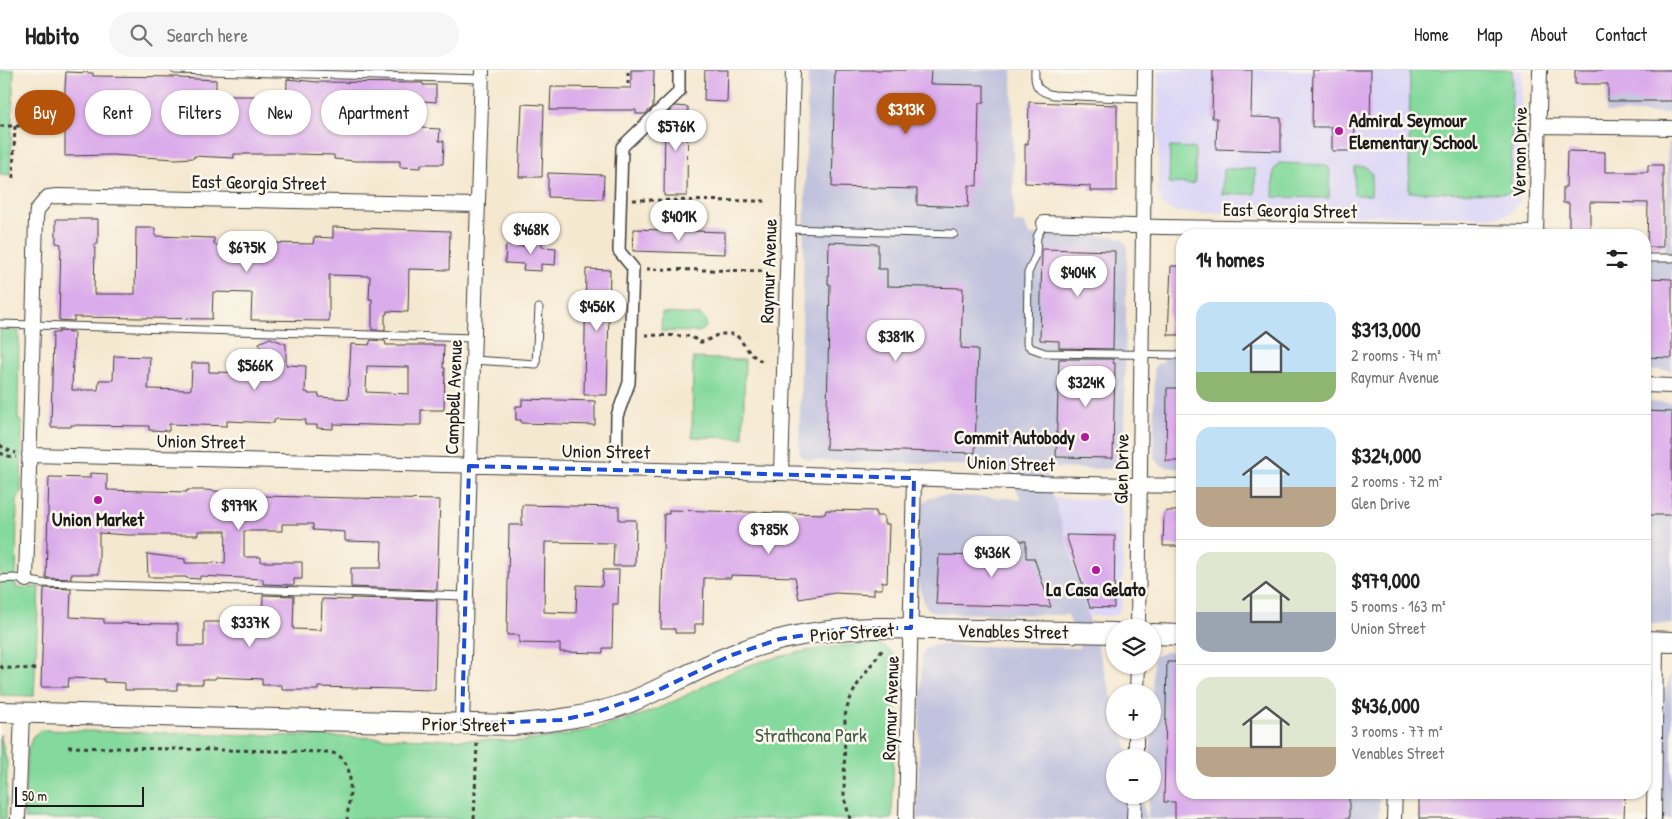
<!DOCTYPE html>
<meta charset="utf-8">
<style>
body{margin:0;font-family:"Patrick Hand",sans-serif;background:#f6f6f6;color:#222;height:100vh;display:flex;flex-direction:column;font-size:19px;white-space:nowrap}
*{box-sizing:border-box;margin:0}
p{font-size:16px;color:#767676}
.icon{flex:none;width:28px;height:28px;fill:none;stroke:currentColor;stroke-width:2;stroke-linecap:round;stroke-linejoin:round}
.map{position:relative;flex:1;overflow:hidden}
.side{position:absolute;left:1176px;top:159px;width:475px;height:570px;display:flex;flex-direction:column;background:#fff;border-radius:20px;box-shadow:0 1px 4px #0004}
.side>*{flex:none}
.hud{position:absolute;left:15px;top:20px;width:475px;height:45px;display:flex;gap:10px}
.tools{position:absolute;left:1106px;top:549px;display:grid;gap:10px}
.tools a{display:grid;place-items:center;width:55px;height:55px;border-radius:50%;background:#fff;box-shadow:0 1px 4px #0004;font-size:25px}
.scale{position:absolute;left:15px;bottom:12px;width:129px;box-sizing:border-box;padding-left:5px;border:2px solid #1c1c1c;border-top:0;font-size:14px;line-height:18px;white-space:nowrap;color:#1c1c1c;-webkit-text-stroke:4px #fbf7ec;paint-order:stroke}
.price{position:absolute;translate:-50% -42px;padding:0 11px;border-radius:18px;background:#fff;color:#222;font-size:16px;line-height:32px;filter:drop-shadow(0 1px 2px #0008)}
.price::after{content:'';position:absolute;left:50%;top:30px;width:15px;height:11px;margin-left:-8px;background:inherit;clip-path:polygon(0 0,100% 0,50% 100%)}
.price.selected{background:#b45309;color:#fff}
ul{padding:0;list-style:none}
li{display:flex;align-items:center;gap:15px;height:125px;padding:0 20px}
li+li{border-top:1px solid #e0e0e0}
li span{display:grid;place-items:center;flex:none;width:140px;height:100px;border-radius:15px;color:#555}
li>.icon{margin-inline-start:auto}
span .icon{width:60px;height:60px;fill:#fffc;stroke-width:1}
li b{font-size:21px}
h2{display:flex;justify-content:space-between;align-items:center;height:60px;padding:0 20px;font-size:21px}
.chip{padding:0 18px;border-radius:22px;background:#fff;box-shadow:0 1px 4px #0004;font-size:18px;line-height:45px}
.chip.selected{background:#b45309;color:#fff}
header{display:flex;align-items:center;gap:30px;box-sizing:border-box;height:70px;padding:0 25px;background:#fff;border-bottom:1px solid #e0e0e0}
header strong{font-size:24px}
nav{display:flex;gap:28px;margin-inline-start:auto;font-size:18px}
.search{width:350px;height:45px;background:#f6f6f6;display:flex;align-items:center;gap:12px;box-sizing:border-box;padding:0 18px;border-radius:28px;color:#767676;font-size:19px}
.map>svg:first-child{display:block}
.built{fill:#dbd6f7}
.industrial{fill:#c1c2dd}
.green{fill:#84d99c;stroke:#507a5c}
.building{fill:#dbaceb;fill-rule:evenodd}
.lines{fill:none;stroke-linecap:round;stroke-linejoin:round}
.service-casing{stroke:#3d3b37;stroke-width:9}
.pedestrian-casing{stroke:#3d3b37;stroke-width:14}
.minor-casing{stroke:#3d3b37;stroke-width:16}
.secondary-casing{stroke:#3d3b37;stroke-width:22}
.path{stroke:#3d3b37;stroke-width:3;stroke-dasharray:4 4;stroke-linecap:butt}
.service{stroke:#fff;stroke-width:7}
.pedestrian{stroke:#fff;stroke-width:11}
.minor{stroke:#fff;stroke-width:14}
.secondary{stroke:#fff;stroke-width:20}
.marked{fill:none;stroke:#1d4ed8;stroke-width:4;stroke-dasharray:10 6;stroke-linejoin:round}
.poi-dot{fill:#b5179e;stroke:#fbf7ec;stroke-width:2}
.labels{text-anchor:middle;stroke-width:5;stroke-linejoin:round;paint-order:stroke}
.poi-label{font-size:19px;font-weight:bold;fill:#1c1c1c;stroke:#fbf7ec}
.street-label{font-size:19px;fill:#1c1c1c;stroke:#fbf7ec}
.park-label{font-size:19px;fill:#405e49;stroke:#fbf7ec}
</style>
<header>
<strong>Habito</strong>
<div class="search"><svg class="icon" aria-label="search" viewBox="0 0 24 24"><circle cx="10" cy="10" r="6"/><path d="M15 15l6 6"/></svg>Search here</div>
<nav><a>Home</a><a>Map</a><a>About</a><a>Contact</a></nav>
</header>
<div class="map">
<svg width="1672" height="749" viewBox="0 0 1672 749">
<rect width="100%" height="100%" fill="#fbf7ec"/>
<filter id="ink" filterUnits="userSpaceOnUse"><feTurbulence type="fractalNoise" baseFrequency=".02" numOctaves="2"/><feDisplacementMap in="SourceGraphic" scale="10" xChannelSelector="R" yChannelSelector="G"/><feConvolveMatrix kernelMatrix="1 2 1 2 8 2 1 2 1" color-interpolation-filters="sRGB"/></filter>
<filter id="wash" filterUnits="userSpaceOnUse"><feTurbulence type="fractalNoise" baseFrequency=".0096" numOctaves="4" result="noise"/><feDisplacementMap in="SourceGraphic" scale="20" xChannelSelector="R" yChannelSelector="G"/><feGaussianBlur stdDeviation="1.12" result="paint"/><feColorMatrix in="noise" values="0 0 0 0 0 0 0 0 0 0 0 0 0 0 0 0 0 1.4 0 .05"/><feComposite in="paint" operator="in"/></filter>
<g filter="url(#wash)">
<rect width="100%" height="100%" fill="#f5e8d0"/>
<path class="built" d="M1159,0H1522L1520,129L1518,134L1513,142L1499,147L1176,142L1169,140L1161,133L1158,121Z
M1053,428L1109,430L1119,436L1122,441L1124,451L1122,534L1119,542L1113,546H1088Z"/>
<path class="industrial" d="M808,0H1012L1014,153H1024L1029,165L1113,166L1122,169L1125,173L1127,177L1124,373L1123,388L1114,397L1107,399L1045,398L1115,637V660H1122L1130,687L1115,688V725H1140L1147,749H917L922,586L925,579L935,575L1080,578L1068,545L939,543L932,542L927,538L924,532L918,509L919,443L921,434L932,427L939,425L1021,429L1006,397L809,390L802,387L799,380Z
M1607,0H1672V43H1606Z
M1668,73H1672V300H1645V188H1665Z
M1164,285H1182V399L1167,397L1160,395L1154,388V298L1156,295L1163,292Z
M1645,332L1672,333V554H1645Z
M1166,582H1182V722L1379,723V749H1148L1149,725H1152V688L1150,687L1151,660H1152L1153,592L1156,586Z
M1672,601V749H1661L1664,625Z"/>
<path class="green" d="M0,0H14L10,105L0,104Z
M1410,0H1512L1511,123L1409,122Z
M1170,77L1193,78L1195,81V112L1192,114L1169,113Z
M1279,93L1325,95L1330,99L1329,128L1273,127L1274,100Z
M1355,97H1366L1372,104L1371,125H1354Z
M1223,99H1255V124H1222Z
M662,243L701,245L706,251V257L699,262L661,261Z
M0,260L19,261L18,348L22,354L21,423L17,430L16,518L39,517L34,626L0,625Z
M693,288L745,290L743,368L692,367Z
M876,574C887,577 894,582 896,593L892,749H24L27,682L33,666L41,660L522,671C572,666 620,655 666,635C697,621 726,602 759,592C798,581 836,575 876,574Z
M0,664L7,693L6,749H0Z"/>
<g id="blocks">
<path class="building" d="M631,0H654L653,37L645,44H636V40H550L551,17L631,18Z
M705,0H728L727,32L704,31Z
M835,0H931L930,14L984,15V33H979L977,116L969,115L968,137L917,135V119L832,117Z
M1213,0H1252L1251,47L1281,48V81L1216,79L1217,48H1212Z
M1313,0H1371L1370,58H1355L1354,81H1332V57H1312Z
M1575,0H1672V31H1608V14H1575Z
M66,2L93,3V6L179,7V8L216,10V26H255L254,55L282,56V50H286L287,9L318,12L423,13V15H436V32L423,31L422,58L440,59L439,71H444L443,94H421V98L400,97V91H356L334,89V85L295,84H234V88L194,86V88L175,89L112,85L65,86V52H63ZM353,27H380V57H353Z
M1029,32L1117,35V121H1090V116L1025,113V74H1028Z
M522,34L544,35L542,107H519Z
M675,36L688,37L687,126H664L665,46Z
M1567,81L1605,82V102H1648V95H1663V177H1647L1648,133L1590,132V165H1569V133H1563V117H1566Z
M548,103L604,105L603,129L548,127Z
M56,149H98V174H95L94,224H135L136,158H155V166L214,168V175L256,176V170H272V173L313,174L314,167L333,168V157L450,161L449,200L409,199L408,242L387,241V244H385V260H372V229H369L370,206L329,205V251L251,250L252,223L213,222L212,249L74,247V251L59,250L61,174L56,173Z
M634,159L725,162V184L633,181Z
M525,170L542,171V177L556,178L555,195L541,194V201L523,200L524,194L505,193L506,175L524,176Z
M829,172L878,174V199H887V216L963,218L961,278L978,279L975,383L826,379L830,214H828Z
M1042,179L1115,181L1113,279L1059,278V271L1040,270Z
M1171,196H1182V265H1168Z
M586,199L610,200L607,325H584Z
M1645,208L1672,209V288L1645,287Z
M59,261L74,262L72,320H98L99,310H113L114,286L150,287L148,319L189,320L191,319L192,293H209V302L260,303L256,287L264,285L259,273L270,268L286,274V295L306,296L305,322H308V324H319V327L348,329L351,274L369,275L370,272L371,270L385,271L386,275H444L443,298H445L444,340H421V355H404V356L333,354V359L317,358V355H305L306,350L275,349L274,353L227,351V356L169,354V361L149,360V356L71,355V357H51L53,262L59,263ZM367,296L409,297V324L366,322Z
M1059,289H1113V293H1115L1113,388L1056,387Z
M1167,318H1182V391H1166Z
M522,329L595,331V355L521,353V350H516V336H522Z
M1645,341L1672,342V445H1645Z
M90,403L107,404V420L187,422V420H205L263,426L440,430L437,520L351,517V498H381L382,472L345,471V462L313,460V454H282V461H244V487H261V492H302V509H294V515L263,514V509L200,506V509L186,508V507H148L147,484L185,489V493H213V492L225,493L226,461H198V465H128L99,463V504H71V509L46,508L49,407L90,408Z
M522,435L619,437V450H636L635,496H613L614,473L545,472L544,542L576,543L577,515L602,516L603,500H619L618,534H613L612,578H603V583L560,582V574L519,573V565H507L509,455H522Z
M669,440L825,444L826,440L876,441V446H884V454H889L887,512H882V519H874V525L835,523L799,529L795,507L731,505V508H704L703,554H695V563H675V559H661L664,444H669Z
M1167,441H1182V476H1163L1164,445Z
M1066,465L1115,466L1114,538L1090,537Z
M985,470L1026,471V488H1034L1051,537L936,534L939,485L985,486Z
M44,518L71,519L70,547L104,549V553L178,554V576H204V552H221V554L262,555L263,525L294,526L293,559L321,560L322,529L351,530V528L437,530L435,620L318,617V620H282V615H262V609L216,607L215,609H203V614H177V620H125V613L104,612V609L69,608L68,617H41Z
M1167,592H1182V722H1349V749H1175V732H1164Z
M1419,722H1625L1624,749H1419Z"/>
</g>
</g>
<g filter="url(#ink)">
<use href="#blocks" fill-opacity="0" stroke="#3d3b37" stroke-width="1"/>
<g class="lines">
<g class="service-casing">
<path id="service" d="M175,0L481,9
M1035,0C1034,16 1038,22 1054,25L1144,29
M1044,153L1037,167L1036,185L1028,203L1027,274L1031,278L1045,283L1182,285
M788,159L954,164
M1645,188H1672
M0,254L473,268
M473,290L536,294L539,238
M0,509L14,508L41,513L466,526"/>
</g>
<g class="pedestrian-casing">
<path id="pedestrian" d="M616,400L617,346L629,313L633,198L619,181L622,77L679,22V0"/>
</g>
<g class="minor-casing">
<path id="minor" d="M1539,56L1672,58
M1044,153L1162,157L1536,163
M1536,165L1540,0
M1645,315L1672,316
M29,385L781,403L1035,413L1182,416
M781,403L793,0
M26,510L36,149L37,140L48,127L57,126L477,135
M1138,558L1145,0
M1137,622L1138,595
M462,654L482,0
M1136,688V660
M18,749L22,643
M906,749L914,408
M1134,749L1135,725
M1394,749L1395,722
M1654,749L1656,571"/>
</g>
<g class="secondary-casing">
<path id="secondary" d="M1152,564L1182,565
M1645,571L1672,572
M0,642L513,655C551,651 589,647 625,634C662,620 695,599 732,585C781,565 832,558 884,558L1115,563"/>
</g>
<path class="path" d="M628,14V0
M0,56H53
M13,108L15,55
M633,130L768,131
M646,199L766,201
M645,265L690,266L700,272H704L719,264H734L738,267L751,284L763,292
M0,375L5,379L16,383
M0,383L7,386L16,387
M0,596L3,598L39,599
M68,677L329,682C359,688 349,726 347,749
M474,749L477,673
M850,749L844,727L845,646C851,618 867,601 883,579"/>
<use href="#service" class="service"/>
<use href="#pedestrian" class="pedestrian"/>
<use href="#minor" class="minor"/>
<use href="#secondary" class="secondary"/>
</g>
</g>
<path class="marked" d="M469,396L914,408L911,558H849L780,569L732,585L652,623L594,643L561,650L462,654Z"/>
<g class="poi-dot">
<circle cx="1339" cy="61" r="5"/>
<circle cx="1085" cy="367" r="5"/>
<circle cx="98" cy="430" r="5"/>
<circle cx="1096" cy="500" r="5"/>
</g>
<g class="labels">
<g class="poi-label">
<text x="1349" y="57" text-anchor="start">Admiral Seymour<tspan x="1349" dy="22">Elementary School</tspan></text>
<text x="1075" y="374" text-anchor="end">Commit Autobody</text>
<text x="98" y="456">Union Market</text>
<text x="1096" y="526">La Casa Gelato</text>
</g>
<g class="street-label">
<text transform="translate(1519 82) rotate(-89)" y="7">Vernon Drive</text>
<text transform="translate(259 112) rotate(1)" y="7">East Georgia Street</text>
<text transform="translate(1290 140) rotate(1)" y="7">East Georgia Street</text>
<text transform="translate(768 201) rotate(-88)" y="7">Raymur Avenue</text>
<text transform="translate(453 327) rotate(-88)" y="7">Campbell Avenue</text>
<text transform="translate(201 371) rotate(1)" y="7">Union Street</text>
<text transform="translate(606 381) rotate(1)" y="7">Union Street</text>
<text transform="translate(1011 393) rotate(2)" y="7">Union Street</text>
<text transform="translate(1121 399) rotate(-89)" y="7">Glen Drive</text>
<text transform="translate(1013 561) rotate(1)" y="7">Venables Street</text>
<text transform="translate(852 562) rotate(-4)" y="7">Prior Street</text>
<text transform="translate(890 638) rotate(-88)" y="7">Raymur Avenue</text>
<text transform="translate(464 654) rotate(1)" y="7">Prior Street</text>
</g>
<g class="park-label">
<text x="811" y="672">Strathcona Park</text>
</g>
</g>
</svg>
<div class="tools">
<a><svg class="icon" aria-label="layers" viewBox="0 0 24 24"><path d="M12 4l9 5-9 5-9-5zM3 14l9 5 9-5"/></svg></a>
<a>+</a>
<a>−</a>
</div>
<div class="scale">50 m</div>
<b class="price selected" style="left:906px;top:65px">$313K</b>
<b class="price" style="left:676px;top:82px">$576K</b>
<b class="price" style="left:679px;top:172px">$401K</b>
<b class="price" style="left:531px;top:185px">$468K</b>
<b class="price" style="left:247px;top:203px">$675K</b>
<b class="price" style="left:1078px;top:228px">$404K</b>
<b class="price" style="left:597px;top:262px">$456K</b>
<b class="price" style="left:896px;top:292px">$381K</b>
<b class="price" style="left:255px;top:321px">$566K</b>
<b class="price" style="left:1086px;top:338px">$324K</b>
<b class="price" style="left:239px;top:461px">$979K</b>
<b class="price" style="left:769px;top:485px">$785K</b>
<b class="price" style="left:992px;top:508px">$436K</b>
<b class="price" style="left:250px;top:578px">$337K</b>
<div class="hud">
<a class="chip selected">Buy</a>
<a class="chip">Rent</a>
<a class="chip">Filters</a>
<a class="chip">New</a>
<a class="chip">Apartment</a>
</div>
<section class="side">
<h2>14 homes<svg class="icon" aria-label="filters" viewBox="0 0 24 24"><path d="M4 7h16M4 17h16"/><circle cx="9" cy="7" r="2"/><circle cx="15" cy="17" r="2"/></svg></h2>
<ul>
<li><span style="background:linear-gradient(#bfe0f5 70%,#8fb573 0)"><svg class="icon" aria-label="home" viewBox="0 0 24 24"><path d="M3 11l9-7 9 7M6 9v11h12V9"/></svg></span><div><b>$313,000</b><p>2 rooms · 74 m²</p><p>Raymur Avenue</p></div></li>
<li><span style="background:linear-gradient(#bfe0f5 60%,#b9a48a 0)"><svg class="icon" aria-label="home" viewBox="0 0 24 24"><path d="M3 11l9-7 9 7M6 9v11h12V9"/></svg></span><div><b>$324,000</b><p>2 rooms · 72 m²</p><p>Glen Drive</p></div></li>
<li><span style="background:linear-gradient(#dfe7d0 60%,#9aa5b1 0)"><svg class="icon" aria-label="home" viewBox="0 0 24 24"><path d="M3 11l9-7 9 7M6 9v11h12V9"/></svg></span><div><b>$979,000</b><p>5 rooms · 163 m²</p><p>Union Street</p></div></li>
<li><span style="background:linear-gradient(#dfe7d0 70%,#b9a48a 0)"><svg class="icon" aria-label="home" viewBox="0 0 24 24"><path d="M3 11l9-7 9 7M6 9v11h12V9"/></svg></span><div><b>$436,000</b><p>3 rooms · 77 m²</p><p>Venables Street</p></div></li>
</ul>
</section>
</div>
